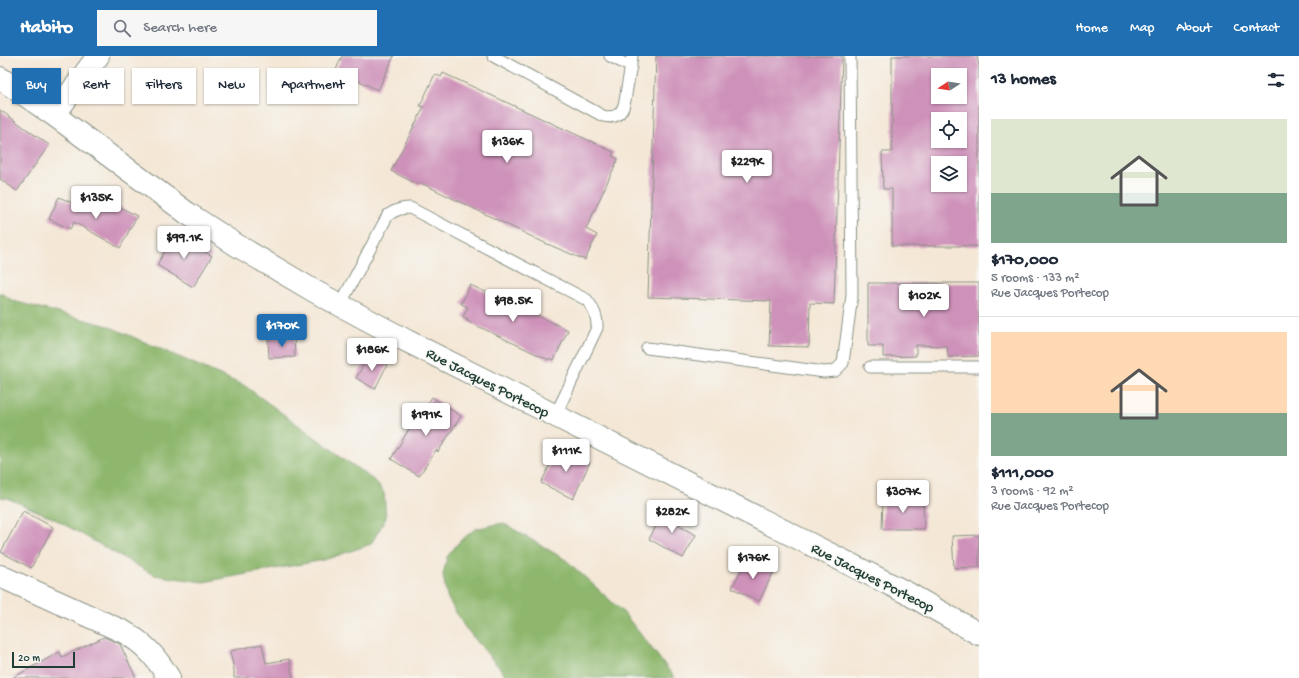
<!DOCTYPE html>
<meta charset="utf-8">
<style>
body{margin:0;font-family:"Gochi Hand",sans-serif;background:#f6f6f7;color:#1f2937;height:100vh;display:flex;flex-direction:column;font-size:15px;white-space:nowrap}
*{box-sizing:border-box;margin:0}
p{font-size:13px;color:#747a83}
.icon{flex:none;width:22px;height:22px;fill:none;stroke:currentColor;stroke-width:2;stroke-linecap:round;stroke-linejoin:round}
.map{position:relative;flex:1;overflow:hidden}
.panel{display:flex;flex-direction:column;background:#fff;width:320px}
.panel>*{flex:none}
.hud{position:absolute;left:12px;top:12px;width:380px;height:36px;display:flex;gap:8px}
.needle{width:26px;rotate:258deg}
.controls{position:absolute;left:931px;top:12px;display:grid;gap:8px}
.controls a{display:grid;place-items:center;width:36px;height:36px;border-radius:0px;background:#fff;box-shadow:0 1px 3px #0004;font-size:20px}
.scale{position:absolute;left:12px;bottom:10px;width:63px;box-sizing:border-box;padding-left:4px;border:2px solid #1f3d34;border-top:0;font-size:11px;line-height:14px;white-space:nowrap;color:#1f3d34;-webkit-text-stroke:3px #f6f6f2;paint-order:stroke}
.price{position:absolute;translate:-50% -34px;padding:0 9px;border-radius:4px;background:#fff;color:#222;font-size:13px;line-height:26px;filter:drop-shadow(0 1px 2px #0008)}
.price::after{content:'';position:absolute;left:50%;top:24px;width:12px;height:9px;margin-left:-6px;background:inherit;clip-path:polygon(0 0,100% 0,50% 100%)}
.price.on{background:#1f6fb2;color:#fff}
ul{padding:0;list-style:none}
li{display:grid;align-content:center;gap:8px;height:212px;padding:0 12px}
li+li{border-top:1px solid #e0e1e3}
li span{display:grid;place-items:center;height:124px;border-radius:0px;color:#555}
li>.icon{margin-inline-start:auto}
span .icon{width:72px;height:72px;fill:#fffc;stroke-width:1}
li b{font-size:17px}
h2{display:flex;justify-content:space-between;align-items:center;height:48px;padding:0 12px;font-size:17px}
.pill{padding:0 14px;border-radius:0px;background:#fff;box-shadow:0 1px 3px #0004;font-size:14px;line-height:36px}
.pill.on{background:#1f6fb2;color:#fff}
header{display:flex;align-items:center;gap:24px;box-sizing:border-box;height:56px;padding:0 20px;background:#1f6fb2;color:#fff}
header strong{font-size:19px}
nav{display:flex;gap:22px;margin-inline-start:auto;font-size:14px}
.search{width:280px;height:36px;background:#f6f6f7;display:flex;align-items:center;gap:10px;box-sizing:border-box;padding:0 14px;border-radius:0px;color:#747a83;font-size:15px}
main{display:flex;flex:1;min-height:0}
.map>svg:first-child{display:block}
.forest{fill:#8eb76d;stroke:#567a50}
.building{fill:#ce91b9;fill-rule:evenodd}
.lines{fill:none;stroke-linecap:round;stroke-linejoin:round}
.service-casing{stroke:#8a9285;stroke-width:13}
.minor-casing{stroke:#8a9285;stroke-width:24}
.service{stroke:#fff;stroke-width:11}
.minor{stroke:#fff;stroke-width:22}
.labels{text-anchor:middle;stroke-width:3;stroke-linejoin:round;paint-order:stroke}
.street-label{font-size:15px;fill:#1f3d34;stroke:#f6f6f2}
</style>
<header>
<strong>Habito</strong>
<div class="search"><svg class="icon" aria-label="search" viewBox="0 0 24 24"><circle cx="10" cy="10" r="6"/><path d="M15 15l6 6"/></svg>Search here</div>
<nav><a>Home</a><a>Map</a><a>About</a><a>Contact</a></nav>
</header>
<main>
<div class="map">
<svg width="979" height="622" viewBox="0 0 979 622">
<rect width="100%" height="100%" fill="#f6f6f2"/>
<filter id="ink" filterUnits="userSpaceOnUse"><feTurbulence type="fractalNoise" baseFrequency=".025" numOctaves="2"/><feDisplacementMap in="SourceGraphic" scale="8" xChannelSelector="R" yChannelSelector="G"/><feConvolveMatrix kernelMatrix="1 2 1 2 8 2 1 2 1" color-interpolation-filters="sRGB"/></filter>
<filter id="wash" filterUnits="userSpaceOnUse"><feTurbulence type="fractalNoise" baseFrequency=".012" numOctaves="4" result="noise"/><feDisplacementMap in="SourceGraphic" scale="16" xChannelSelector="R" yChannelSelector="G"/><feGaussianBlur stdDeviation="0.9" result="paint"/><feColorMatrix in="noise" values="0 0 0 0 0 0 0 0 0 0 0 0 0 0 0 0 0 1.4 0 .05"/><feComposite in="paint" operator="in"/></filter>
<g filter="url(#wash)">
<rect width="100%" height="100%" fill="#f4e7d6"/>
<path class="forest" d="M0,236L13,245L108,270L245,330L376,426L384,437L386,462L371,488L324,504L203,526L154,519L53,462L7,442L0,441Z
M503,467L566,504L623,556L675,622H508L464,570L447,541L443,519L447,501L459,486L475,473Z"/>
<g id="blocks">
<path class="building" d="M342,0H394L378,34L336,14Z
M656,0H842L834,248L810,247L809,291L769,290L771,245L648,241Z
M892,0H977L979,10V190H892V133H883L882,96H892ZM938,19H960V41H938ZM938,63H960V85H938ZM938,107H960V129H938Z
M443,17L614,96L612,100L618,103L586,173L597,179L585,204L545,187L421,127L419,129L391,115L424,51L420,50L435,18L441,21Z
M0,54L49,89L17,135L0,123Z
M59,141L97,158L105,143L137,160L120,192L74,166L70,173L49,163Z
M175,178L212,200L193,231L157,209Z
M868,227H979V300L948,301L947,290L916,289V300L883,301V290H868Z
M470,229L488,237V236L507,245L568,274L554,304L550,302L549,304L467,265L468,263L463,261L468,251L461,248Z
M294,282L295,301L269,302L268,283Z
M369,299L387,309L375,333L356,322Z
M432,341L461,360L438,396L436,394L419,420L391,403L412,368L414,369Z
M559,391L590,406L573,443L541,427Z
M923,442L924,473H882L883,443Z
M666,452L684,462L679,470L696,479L683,502L649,483Z
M23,455L53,471L31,512L1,496Z
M979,479V511L954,512L952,480Z
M747,502L774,515L759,545L732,532Z
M104,581L120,588L136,622H12L60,596L62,601Z
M262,588L266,607L289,603L293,622H234V614L230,595Z"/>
</g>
</g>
<g filter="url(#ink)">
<use href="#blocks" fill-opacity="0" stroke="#8a9285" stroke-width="1"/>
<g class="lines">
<g class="service-casing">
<path id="service" d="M493,0L603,60C624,65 625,47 627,32C629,21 631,11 632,0
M610,0L631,11
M340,249L388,159C396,154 401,152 410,152L587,244C594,253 598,261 597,272L555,360
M647,292L824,316L835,315L843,307L852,239L850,0
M870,311H979"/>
</g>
<g class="minor-casing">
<path id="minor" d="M0,22L54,59L187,157L238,190L314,235L407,285L907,537L979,578
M54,59L98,0
M0,520L124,576C145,588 156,601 169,622"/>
</g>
<use href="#service" class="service"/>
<use href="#minor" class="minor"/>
</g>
</g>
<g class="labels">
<g class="street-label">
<text transform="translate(488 326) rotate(27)" y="5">Rue Jacques Portecop</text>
<text transform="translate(873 521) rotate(27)" y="5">Rue Jacques Portecop</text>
</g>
</g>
</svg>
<div class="controls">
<a><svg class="needle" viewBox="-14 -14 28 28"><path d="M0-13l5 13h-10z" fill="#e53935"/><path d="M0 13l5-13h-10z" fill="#747a83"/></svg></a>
<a><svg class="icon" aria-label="locate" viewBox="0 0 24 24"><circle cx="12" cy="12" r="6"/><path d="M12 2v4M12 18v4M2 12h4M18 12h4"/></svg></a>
<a><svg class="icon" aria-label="layers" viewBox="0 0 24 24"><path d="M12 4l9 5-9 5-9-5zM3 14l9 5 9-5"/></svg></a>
</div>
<div class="scale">20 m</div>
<b class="price" style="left:507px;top:108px">$136K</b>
<b class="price" style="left:747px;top:128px">$229K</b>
<b class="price" style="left:96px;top:164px">$135K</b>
<b class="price" style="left:184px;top:204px">$99.1K</b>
<b class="price" style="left:924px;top:262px">$102K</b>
<b class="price" style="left:513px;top:267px">$98.5K</b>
<b class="price on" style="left:282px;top:292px">$170K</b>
<b class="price" style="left:372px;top:316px">$186K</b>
<b class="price" style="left:426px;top:381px">$191K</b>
<b class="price" style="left:566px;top:417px">$111K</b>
<b class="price" style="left:903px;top:458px">$307K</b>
<b class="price" style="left:672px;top:478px">$282K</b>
<b class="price" style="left:753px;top:524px">$176K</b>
<div class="hud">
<a class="pill on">Buy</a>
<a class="pill">Rent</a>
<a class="pill">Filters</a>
<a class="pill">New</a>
<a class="pill">Apartment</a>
</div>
</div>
<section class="panel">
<h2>13 homes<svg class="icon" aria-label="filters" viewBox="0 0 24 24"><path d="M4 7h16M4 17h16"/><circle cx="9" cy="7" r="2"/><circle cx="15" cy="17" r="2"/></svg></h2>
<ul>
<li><span style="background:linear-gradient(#dfe7d0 60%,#7fa58c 0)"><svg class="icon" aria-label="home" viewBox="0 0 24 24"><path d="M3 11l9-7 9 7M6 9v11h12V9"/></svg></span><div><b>$170,000</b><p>5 rooms · 133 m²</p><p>Rue Jacques Portecop</p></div></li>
<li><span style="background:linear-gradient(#ffd9b3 65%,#7fa58c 0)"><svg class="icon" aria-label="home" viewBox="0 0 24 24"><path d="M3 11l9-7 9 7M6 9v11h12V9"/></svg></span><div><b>$111,000</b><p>3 rooms · 92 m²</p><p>Rue Jacques Portecop</p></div></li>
</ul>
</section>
</main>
